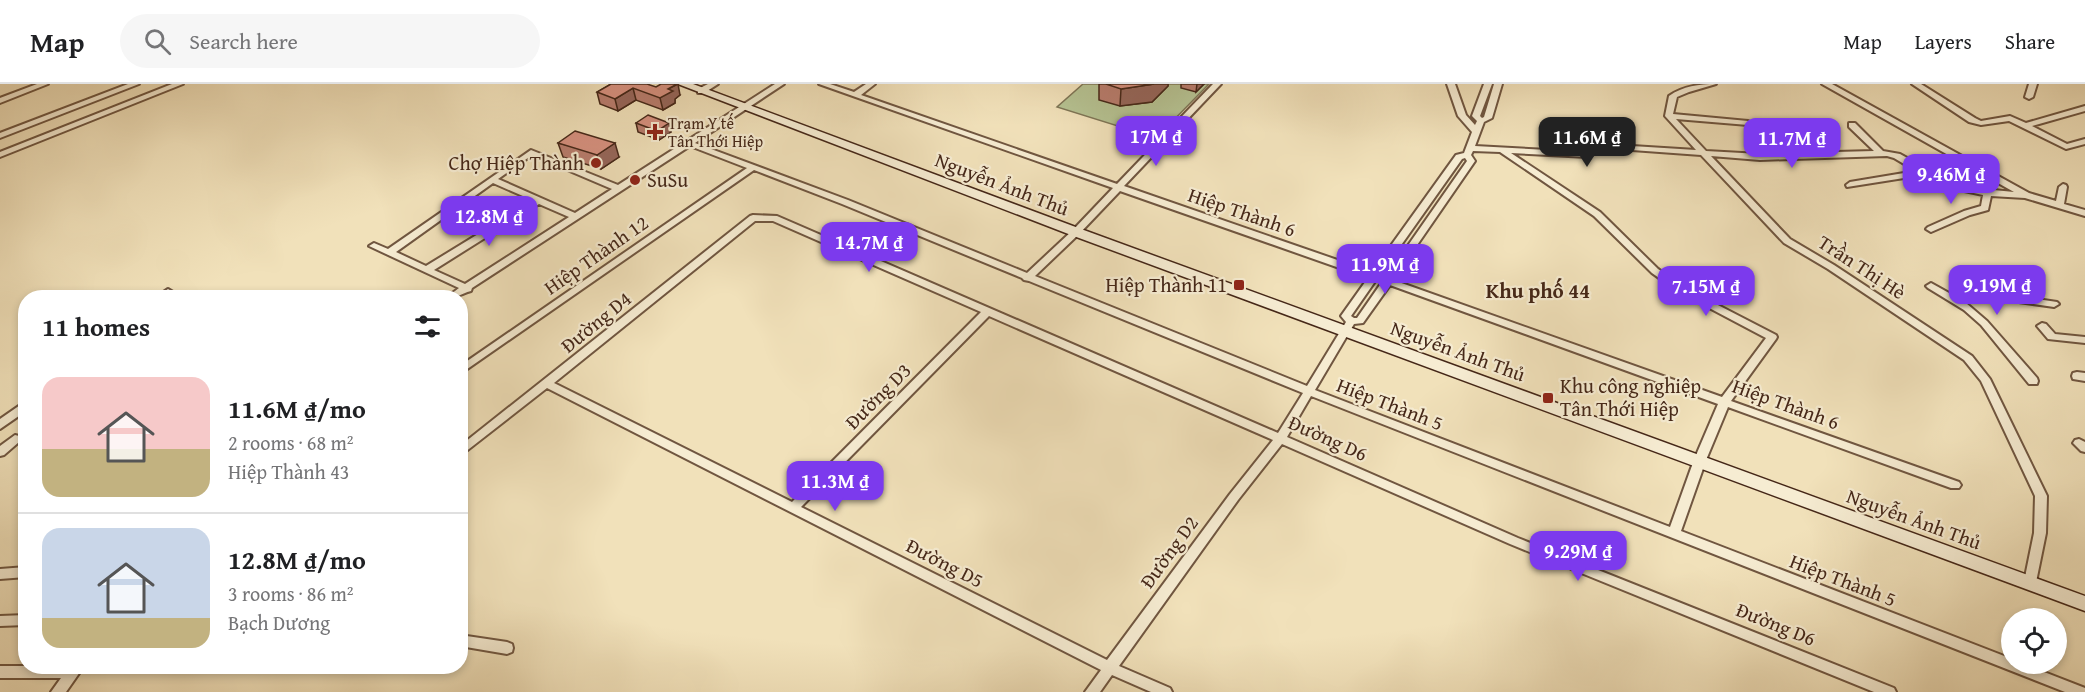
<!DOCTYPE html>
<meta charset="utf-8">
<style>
body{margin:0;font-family:"Gentium Book Plus",serif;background:#f6f6f6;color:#202124;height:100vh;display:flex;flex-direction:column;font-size:22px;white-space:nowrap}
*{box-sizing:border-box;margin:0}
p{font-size:20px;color:#757577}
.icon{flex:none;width:33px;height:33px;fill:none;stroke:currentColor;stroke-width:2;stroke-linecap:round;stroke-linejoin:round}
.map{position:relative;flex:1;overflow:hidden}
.side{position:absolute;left:18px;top:206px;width:450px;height:384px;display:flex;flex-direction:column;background:#fff;border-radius:24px;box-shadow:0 3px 9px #0003}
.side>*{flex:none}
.buttons{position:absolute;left:2001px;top:524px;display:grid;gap:12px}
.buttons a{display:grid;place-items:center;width:66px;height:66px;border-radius:50%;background:#fff;box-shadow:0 3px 9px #0003;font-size:30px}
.price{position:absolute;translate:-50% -51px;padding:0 14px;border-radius:12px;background:#7c3aed;color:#fff;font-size:20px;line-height:39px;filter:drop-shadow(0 2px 3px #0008)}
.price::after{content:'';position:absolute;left:50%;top:36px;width:18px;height:14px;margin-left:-9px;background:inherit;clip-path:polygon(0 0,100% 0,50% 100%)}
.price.current{background:#222;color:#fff}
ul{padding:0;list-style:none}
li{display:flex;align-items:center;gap:18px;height:150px;padding:0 24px}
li+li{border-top:2px solid #e0e0e0}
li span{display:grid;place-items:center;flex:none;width:168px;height:120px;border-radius:18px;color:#555}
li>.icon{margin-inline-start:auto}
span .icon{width:72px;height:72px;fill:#fffc;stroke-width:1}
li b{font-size:26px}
h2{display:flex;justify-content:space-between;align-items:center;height:72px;padding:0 24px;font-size:26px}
header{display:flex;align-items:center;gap:36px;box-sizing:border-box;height:84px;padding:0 30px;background:#fff;border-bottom:2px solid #e0e0e0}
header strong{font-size:28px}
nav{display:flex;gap:33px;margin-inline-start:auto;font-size:21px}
.search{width:420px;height:54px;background:#f6f6f6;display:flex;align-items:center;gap:15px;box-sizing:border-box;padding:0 21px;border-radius:33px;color:#757577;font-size:22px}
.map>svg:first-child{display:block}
.green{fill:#b6c393;stroke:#7e7556;stroke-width:1.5}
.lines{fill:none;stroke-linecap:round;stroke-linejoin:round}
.minor-casing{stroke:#705640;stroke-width:4}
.secondary-casing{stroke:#452718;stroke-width:3}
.minor{fill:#f6ecd2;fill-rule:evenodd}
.secondary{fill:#f6ecd2;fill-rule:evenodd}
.wall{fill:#b97d6e;stroke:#452718;stroke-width:1.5}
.shaded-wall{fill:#96665a;stroke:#452718;stroke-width:1.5}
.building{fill:#d79180;stroke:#452718;stroke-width:1.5}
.poi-dot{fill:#8f2418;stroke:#f6ecd2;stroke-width:2}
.labels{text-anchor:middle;stroke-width:4.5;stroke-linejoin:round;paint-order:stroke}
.far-poi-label{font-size:16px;fill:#452718;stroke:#f6ecd2;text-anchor:start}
.poi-label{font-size:20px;fill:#452718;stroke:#f6ecd2;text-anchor:end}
.street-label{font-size:20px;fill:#452718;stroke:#f6ecd2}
.neighbourhood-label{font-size:21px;font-weight:bold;fill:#452718;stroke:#f6ecd2}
</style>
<header>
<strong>Map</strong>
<div class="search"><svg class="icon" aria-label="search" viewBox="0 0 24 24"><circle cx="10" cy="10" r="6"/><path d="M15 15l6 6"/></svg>Search here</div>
<nav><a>Map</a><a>Layers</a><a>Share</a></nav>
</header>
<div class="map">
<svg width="2085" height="608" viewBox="0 0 2085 608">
<rect width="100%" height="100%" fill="#f1e1ba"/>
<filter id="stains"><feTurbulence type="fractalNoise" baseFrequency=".00333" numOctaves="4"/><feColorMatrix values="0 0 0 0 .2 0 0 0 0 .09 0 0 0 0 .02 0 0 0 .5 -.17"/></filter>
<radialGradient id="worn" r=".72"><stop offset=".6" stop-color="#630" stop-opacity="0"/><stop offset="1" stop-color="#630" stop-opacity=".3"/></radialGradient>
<path class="green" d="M1083,0H1209L1156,54L1057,23Z"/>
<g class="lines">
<g class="minor-casing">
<path id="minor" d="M37,0H48L0,19V14Z
M128,0H139L0,54V49Z
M172,0H183L0,73V68Z
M708,0H718L704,9H698V5Z
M775,0H784L695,59L848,116L1027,189L1073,146L1113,104L819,0H830L854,8L866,0H875L861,11L1117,100L1213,0H1221L1124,102L1372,188L1456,71L1464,69L1472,48L1458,32L1447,0H1455L1466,31L1475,41L1477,37L1472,32L1484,0H1492L1480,32L1482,34L1484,33L1494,0H1502L1492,34L1484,38L1475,62L1586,68L1600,62H1632L1696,66L1665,32L1669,12C1683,2 1699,0 1716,0L1689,8L1677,13L1673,30L1748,37L1752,39L1748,41L1676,35L1706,67L1760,70L1874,67L1849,43V39H1855L1883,67L1900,70L1947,96L1973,104L2014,108L1822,0H1832L2029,109L2056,117L2059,103L2063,100L2066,101L2067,103L2064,120L2085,126V132L2025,114L1991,112L1988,126L1970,131L1931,148L1926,145L1928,143L1964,127L1981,122L1983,111L1955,105L1923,91L1847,103L1846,101L1850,98L1916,87L1894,74L1887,72L1760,76L1711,72L1790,155L1834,181L1972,272L1990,295L2047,412L2046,449L2036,498L2034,502L2030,503L2026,502L2024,498L2034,449L2035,412L1981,297L1964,276L1828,185L1784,159L1701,71L1632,66H1602L1588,73L1511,69L1600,128L1658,185L1685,204L1776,251L1777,253L1776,255L1731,317L1959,398L1961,401L1959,404H1951L1728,323L1706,376L1681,447L2012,575V579H2021L2085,604V608H2065L1311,312L1287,353L1518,454L1894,604L1896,608H1874L1510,460L1282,360L1238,416L1119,582L1170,604L1172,608H1151L1112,591L1100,608H1085L1101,586L547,304L460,372V362L750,132L753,131L777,132L1278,349L1303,309L1029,197L1024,196L1022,194L842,120L754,86L460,290V282L747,84L690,62L472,204L471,207C460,210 460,213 447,213L459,204L369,162L374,159L388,165L531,66L618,101ZM1473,67L1500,68L1594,132L1652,189L1679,208L1766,254L1722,313L1393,196L1475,77L1471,71ZM532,71L612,105L575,129L498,95ZM1465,74L1467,77L1386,193L1380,191L1462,75ZM493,99L532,116L494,140L458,124ZM1120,107L1368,194L1341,232L1346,238L1307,302L1035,192L1079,150ZM539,120L569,133L465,200L434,186ZM452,128L488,144L426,182L396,168ZM755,137H773L981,228L792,418L554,299ZM1376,196L1382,198L1357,234H1354L1351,232ZM1390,201L1718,320L1694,376L1670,443L1315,306L1354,240L1363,239ZM989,232L1273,356L1230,410L1107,576L801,423Z
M1912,0H1921L1975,34L1981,37L2010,32L2026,39L2085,22V27L2032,42L2067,60L2085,55V60L2066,65L2009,37L1981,41L1969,38Z
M2029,0H2037L2033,13L2029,15L2025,13Z
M1931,199L1958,214L2014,204L2019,207L2017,209L2010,211L2057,218L2059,220L2054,223L1991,214L1966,219L1987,237L2037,294L2038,297L2037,300H2029L1981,241L1964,226L1928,204L1926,202Z
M168,205L173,208L167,213H156Z
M2042,239L2046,240L2055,250L2085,253V259L2048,255L2037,242Z
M2077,288L2085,289V297L2073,295L2072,292L2073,289Z
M26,317V327L0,345V335Z
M15,351L19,352L20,355L19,358L4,371L0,372V362Z
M2079,355L2085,358V368L2081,367L2073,359L2075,356Z
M26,483V493L0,495V485Z
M26,531V541L0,542V532Z
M460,551L507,558L512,560L513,564L512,568L507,570L460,562Z
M0,582H80L82,585L66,608H51L61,594H0Z"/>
</g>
<g class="secondary-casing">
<path id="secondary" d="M678,0H693L1081,145L2085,512V527L1071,151Z"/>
</g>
<use href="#minor" class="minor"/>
<use href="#secondary" class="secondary"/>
</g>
<path class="wall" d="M611,0L656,3L680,11L675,15V19L663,26L636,16L618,27L600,20L597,8Z
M1099,0H1168V2L1152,18L1120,22L1099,16Z
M1181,0H1204L1196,8L1181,4Z
M636,39H669L671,48L659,56L638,48Z
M558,59L619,73L601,85L563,73Z"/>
<path class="shaded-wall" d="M678,0L680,11L675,15V19L663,26L660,14L668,5Z
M1154,0H1168V2L1152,18L1120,22L1121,5Z
M1197,0H1204L1196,8Z
M633,4L636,16L618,27L615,15Z
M669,39L671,48L659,56L657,47Z
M615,59L619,73L601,85L597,71Z"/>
<path class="building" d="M611,0H647L656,3L661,0H677L668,5L673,7L660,14L633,4L615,15L597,8Z
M1106,0H1154L1121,5Z
M648,31L669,39L657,47L636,39Z
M575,47L615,59L597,71L558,59Z"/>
<g class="poi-dot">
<path d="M652 39h6v6h6v6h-6v6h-6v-6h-6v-6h6z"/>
<circle cx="596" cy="79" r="6"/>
<circle cx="635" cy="96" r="6"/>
<rect x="1233" y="195" width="12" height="12" rx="3"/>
<rect x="1542" y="308" width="12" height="12" rx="3"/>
</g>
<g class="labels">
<g class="far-poi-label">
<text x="668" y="45">Trạm Y tế<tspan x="668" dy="18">Tân Thới Hiệp</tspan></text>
</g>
<g class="poi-label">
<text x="584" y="86">Chợ Hiệp Thành</text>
<text x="647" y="103" text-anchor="start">SuSu</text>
<text x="1227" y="208">Hiệp Thành 11</text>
<text x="1560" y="309" text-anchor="start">Khu công nghiệp<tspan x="1560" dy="23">Tân Thới Hiệp</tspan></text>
</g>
<g class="street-label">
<text transform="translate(1002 100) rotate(21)" y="7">Nguyễn Ảnh Thủ</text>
<text transform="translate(1242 128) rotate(19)" y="7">Hiệp Thành 6</text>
<text transform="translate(596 171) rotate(-35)" y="7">Hiệp Thành 12</text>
<text transform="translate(1862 183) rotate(33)" y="7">Trần Thị Hè</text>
<text transform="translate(596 238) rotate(-39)" y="7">Đường D4</text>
<text transform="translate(1458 267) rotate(20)" y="7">Nguyễn Ảnh Thủ</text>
<text transform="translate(878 312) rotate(-45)" y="7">Đường D3</text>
<text transform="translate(1390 320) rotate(21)" y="7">Hiệp Thành 5</text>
<text transform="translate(1786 320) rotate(20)" y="7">Hiệp Thành 6</text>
<text transform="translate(1328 354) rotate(24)" y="7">Đường D6</text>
<text transform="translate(1914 435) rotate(20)" y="7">Nguyễn Ảnh Thủ</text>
<text transform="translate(1169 468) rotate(-54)" y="7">Đường D2</text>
<text transform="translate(945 479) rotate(27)" y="7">Đường D5</text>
<text transform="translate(1843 496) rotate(21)" y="7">Hiệp Thành 5</text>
<text transform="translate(1776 540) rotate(22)" y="7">Đường D6</text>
</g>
<g class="neighbourhood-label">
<text x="1538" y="214">Khu phố 44</text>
</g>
</g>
<rect width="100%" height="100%" filter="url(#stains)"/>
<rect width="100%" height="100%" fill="url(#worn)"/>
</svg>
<div class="buttons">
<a><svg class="icon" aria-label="locate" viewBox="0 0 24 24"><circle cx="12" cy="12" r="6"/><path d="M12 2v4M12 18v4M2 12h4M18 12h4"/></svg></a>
</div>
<b class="price" style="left:1156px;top:83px">17M ₫</b>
<b class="price current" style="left:1587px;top:84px">11.6M ₫</b>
<b class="price" style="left:1792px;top:85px">11.7M ₫</b>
<b class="price" style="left:1951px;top:121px">9.46M ₫</b>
<b class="price" style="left:489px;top:163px">12.8M ₫</b>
<b class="price" style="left:869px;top:189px">14.7M ₫</b>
<b class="price" style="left:1385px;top:211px">11.9M ₫</b>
<b class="price" style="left:1997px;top:232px">9.19M ₫</b>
<b class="price" style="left:1706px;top:233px">7.15M ₫</b>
<b class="price" style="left:835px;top:428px">11.3M ₫</b>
<b class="price" style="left:1578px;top:498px">9.29M ₫</b>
<section class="side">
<h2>11 homes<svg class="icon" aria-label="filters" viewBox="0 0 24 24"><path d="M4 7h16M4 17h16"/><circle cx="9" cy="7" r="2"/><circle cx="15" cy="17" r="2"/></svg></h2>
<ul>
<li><span style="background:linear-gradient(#f6c9c9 60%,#c2b280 0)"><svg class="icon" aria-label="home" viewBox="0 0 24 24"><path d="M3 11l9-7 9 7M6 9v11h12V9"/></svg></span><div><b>11.6M ₫/mo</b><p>2 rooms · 68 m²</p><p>Hiệp Thành 43</p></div></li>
<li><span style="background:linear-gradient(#c9d6e8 75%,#c2b280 0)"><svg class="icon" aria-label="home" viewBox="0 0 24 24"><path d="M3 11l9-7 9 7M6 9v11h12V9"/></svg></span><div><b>12.8M ₫/mo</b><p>3 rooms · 86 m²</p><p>Bạch Dương</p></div></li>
</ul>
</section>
</div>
